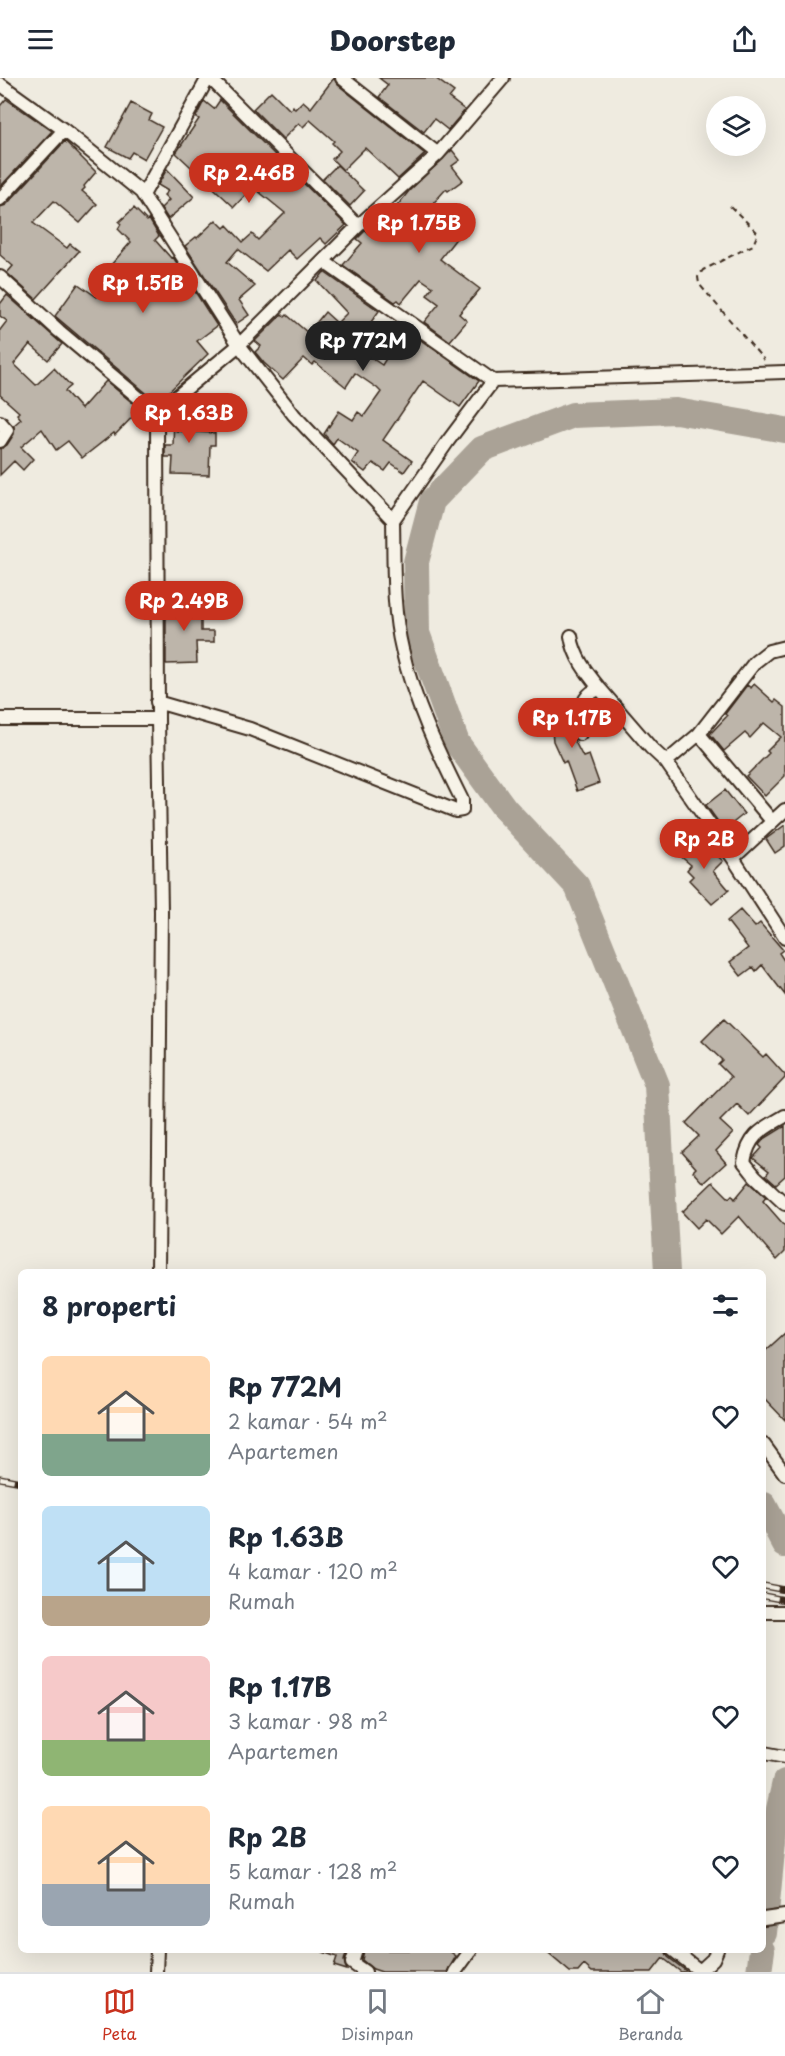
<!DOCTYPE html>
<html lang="id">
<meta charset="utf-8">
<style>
body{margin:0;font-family:"Playpen Sans",sans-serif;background:#f2f2f3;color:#1f2937;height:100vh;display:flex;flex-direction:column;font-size:22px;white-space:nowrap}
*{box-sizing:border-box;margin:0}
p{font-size:20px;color:#747a83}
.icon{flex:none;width:33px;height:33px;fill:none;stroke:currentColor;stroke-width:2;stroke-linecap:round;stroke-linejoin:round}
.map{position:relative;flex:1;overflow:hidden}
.sheet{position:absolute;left:18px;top:1191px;width:748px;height:684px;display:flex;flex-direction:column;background:#fff;border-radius:9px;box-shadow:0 6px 24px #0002}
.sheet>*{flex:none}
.buttons{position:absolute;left:706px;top:18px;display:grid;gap:12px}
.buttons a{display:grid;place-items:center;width:60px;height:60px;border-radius:50%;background:#fff;box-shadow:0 6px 24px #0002;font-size:30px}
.price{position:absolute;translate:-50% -51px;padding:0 14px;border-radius:21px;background:#c8321e;color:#fff;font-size:20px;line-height:39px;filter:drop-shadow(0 2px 3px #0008)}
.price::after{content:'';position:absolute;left:50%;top:36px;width:18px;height:14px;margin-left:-9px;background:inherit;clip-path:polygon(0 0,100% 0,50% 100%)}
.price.current{background:#222;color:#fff}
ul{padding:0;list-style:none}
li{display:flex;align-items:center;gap:18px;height:150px;padding:0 24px}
li span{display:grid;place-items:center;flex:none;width:168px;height:120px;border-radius:9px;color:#555}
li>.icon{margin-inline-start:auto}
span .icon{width:72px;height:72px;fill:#fffc;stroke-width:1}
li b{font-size:26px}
h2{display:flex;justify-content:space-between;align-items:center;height:72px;padding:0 24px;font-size:26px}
header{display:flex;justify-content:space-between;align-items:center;height:78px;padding:0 24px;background:#fff;font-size:27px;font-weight:800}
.dock{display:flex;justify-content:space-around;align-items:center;height:84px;border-top:2px solid #e0e1e3;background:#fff;font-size:16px;color:#747a83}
.dock a{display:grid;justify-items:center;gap:3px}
.dock .current{color:#c8321e}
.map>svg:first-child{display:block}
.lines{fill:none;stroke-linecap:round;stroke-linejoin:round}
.river{stroke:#aaa296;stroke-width:26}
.building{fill:#bdb5aa;stroke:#3b2a1e;stroke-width:1.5}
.minor-casing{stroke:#3b2a1e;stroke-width:16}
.path{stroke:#3b2a1e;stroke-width:2;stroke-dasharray:6 4.5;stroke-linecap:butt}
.minor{stroke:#f7f3e8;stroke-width:12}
.rail-casing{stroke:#3b2a1e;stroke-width:7}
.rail{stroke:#f7f3e8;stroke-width:4.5;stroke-dasharray:14;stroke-linecap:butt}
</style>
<header><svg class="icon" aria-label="menu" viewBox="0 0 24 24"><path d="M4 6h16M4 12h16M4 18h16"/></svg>Doorstep<svg class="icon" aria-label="share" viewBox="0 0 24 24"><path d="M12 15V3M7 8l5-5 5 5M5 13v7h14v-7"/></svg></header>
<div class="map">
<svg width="785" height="1894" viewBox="0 0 785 1894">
<rect width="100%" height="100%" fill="#efebe0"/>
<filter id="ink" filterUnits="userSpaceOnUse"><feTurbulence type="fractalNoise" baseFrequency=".0167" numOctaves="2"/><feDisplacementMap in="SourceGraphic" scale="12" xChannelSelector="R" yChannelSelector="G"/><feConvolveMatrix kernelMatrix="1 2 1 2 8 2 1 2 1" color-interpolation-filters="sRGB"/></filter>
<g filter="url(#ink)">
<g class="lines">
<path class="river" d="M667,1194L657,1007L577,808L505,731L457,665L417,555L416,484L432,423L482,371L573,337L676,333L785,352
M764,1427L785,1467
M764,1855L774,1753L785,1704
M759,1894L762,1872"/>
</g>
<path class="building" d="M334,0L337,6L425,76L398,101L365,70L343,92L332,81L340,73L332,65L334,63L310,42L303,49L299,45L283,61L253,31L271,13L290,32L293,28L295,31L303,23L311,30Z
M379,0H435L454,14L449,20L465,32L448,52L434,41L424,54L379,19L388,7Z
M6,21L52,53L0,109V28Z
M220,22L278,80L273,87L291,102L295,97L346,147L326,166L320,160L297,181L288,172L266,193L238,171L227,184L255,208L239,222L249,237L236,246L185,168L196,159L197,160L216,142L224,150L227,147L243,164L252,156L258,162L285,135L253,109L234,129L176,75L199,41L196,39L204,23L214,31Z
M131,25L152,36L149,42L162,49L144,81L132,74L128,80L107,69Z
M65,63L96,94L84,108L85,110L82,113L97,126L80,145L54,123L33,145L67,170L70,166L79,173L36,221L7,195L13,188L0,177V129L6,127Z
M452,72L460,82L452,88L463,102L448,113L446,111L430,129L448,146L446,148L458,158L440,181L480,211L459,236L467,243L450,263L424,244L439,226L427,217L433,209L421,201L401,225L398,222L395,224L343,187L362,165L357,161L366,152L369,156L379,144L402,164L418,148L397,128L409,113Z
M337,87L364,113L350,128L323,101Z
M167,91L194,119L168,141L161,130L169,122L164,117L168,113L158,107Z
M134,130L147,143L149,141L159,158L155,162L171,180L173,179L217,248L197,263L208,276L160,322L158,320L155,322L151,319L55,238L78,206L97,219L121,198L110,188L131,164L118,151L121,146L119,144Z
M324,194L379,233L366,251L375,259L363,274L382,287L395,266L402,271L412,256L479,303L460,329L423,303L383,362L412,383L404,394L391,385L385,393L373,385L365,394L352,384L358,375L337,360L333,366L324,356L339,333L353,342L358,334L364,338L381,314L377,310L355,295L346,309L315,284L312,287L304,280L283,302L264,285L255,274L261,268L255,263L282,236L285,239L287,237L308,255L325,234L337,245L347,235L317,203Z
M7,217L62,266L48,282L30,266L14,286L36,307L54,290L71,308L65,313L81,331L106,303L140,331L115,357L114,355L82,380L68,363L56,372L42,351L21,369L33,381L23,392L14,383L0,397V371L7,367L14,356V347L21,341L17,336L19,334L0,317V252L7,243L0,238V226Z
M187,321L199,336L177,353L215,355V367H210L209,397L172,396L173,379H165V367H173L174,340L170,335Z
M166,523H201V553H214V564H196L197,585L166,586Z
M754,606L774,624L776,622L785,629V698L765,718L746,698L769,675L767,673L781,659L764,645L750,660L745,655L724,673L710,656L727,638L725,636L747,607L751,610Z
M574,630L571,654L573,660L583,679L589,677L599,705L577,713L566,683L563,685L553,663L550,631Z
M725,712L744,736L724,752L706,727Z
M785,747V768L775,775L766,761Z
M696,758L723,783L713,793L729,812L712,826L689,802L693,798L687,792L691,787L679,777Z
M740,832L755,849L760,845L783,872L779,875L785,884V917L762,887L756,893L753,889L741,898L730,884L748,870L727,843Z
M724,941L763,979L766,976L785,997V1000L749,1038L737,1026L720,1043L733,1055L716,1073L726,1085L704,1105L693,1093L696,1090L682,1074L699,1058L686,1045L731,999L718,986L722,982L702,963Z
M785,1048V1098L776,1106L766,1097L769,1093L753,1080L762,1070L759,1067L764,1061Z
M713,1104L729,1120L732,1117L735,1121L749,1104L766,1119L763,1123L785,1148V1174L777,1182L739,1138L721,1156L706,1141L697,1150L682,1134Z
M785,1255V1342L764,1320V1274Z
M324,1872H347L344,1883L347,1892L334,1888L337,1879L323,1874Z
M364,1872H448L456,1878L447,1894H382L373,1891L362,1882Z
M544,1872H665L668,1879L686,1893L681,1894L663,1880L652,1894H592L584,1887L578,1894H570Z"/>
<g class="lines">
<g class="minor-casing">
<path id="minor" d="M210,0L358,148
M342,0L438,76
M0,6L64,52L141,114L239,267L157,335
M143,117L208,0
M0,121L64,52
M323,183L493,303L785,294
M0,199L59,253L157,335
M493,303L448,363L393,442L294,337L239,267L358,148L438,76L503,0
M157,335L158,641L161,834L158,1194
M0,344L7,352L0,363
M571,558C574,579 587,595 600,611
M157,624L250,651L456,733L462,732V722C438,674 414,624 402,571C392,530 394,485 393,442
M0,641H158
M580,656C579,640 580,615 600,611L651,670L666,684L699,656L755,584L769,573L785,569
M699,656L772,743
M666,684L733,780
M785,732L733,780L785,860
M785,1038C763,1051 749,1056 744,1084L755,1098L785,1126
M764,1367L785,1396
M764,1534H785
M764,1675L785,1679
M764,1841L785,1838
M356,1872L352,1885L365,1894
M673,1872L700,1893
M156,1894L157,1872
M455,1894L471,1872
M699,1894L713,1881L717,1872"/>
</g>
<path class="path" d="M730,128L758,155L753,167L703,192L698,199L699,206L764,282"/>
<use href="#minor" class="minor"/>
<g class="rail-casing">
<path id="rail" d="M0,1400L21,1404
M764,1508L785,1512
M764,1518L785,1522"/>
</g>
<use href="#rail" class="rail"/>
</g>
</g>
</svg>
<div class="buttons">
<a><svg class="icon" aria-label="layers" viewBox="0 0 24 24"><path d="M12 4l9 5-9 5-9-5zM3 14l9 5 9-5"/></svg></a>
</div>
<b class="price" style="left:249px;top:126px">Rp 2.46B</b>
<b class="price" style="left:419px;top:176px">Rp 1.75B</b>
<b class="price" style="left:143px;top:236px">Rp 1.51B</b>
<b class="price current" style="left:363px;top:294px">Rp 772M</b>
<b class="price" style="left:189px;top:366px">Rp 1.63B</b>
<b class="price" style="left:184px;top:554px">Rp 2.49B</b>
<b class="price" style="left:572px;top:671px">Rp 1.17B</b>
<b class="price" style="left:704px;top:792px">Rp 2B</b>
<section class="sheet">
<h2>8 properti<svg class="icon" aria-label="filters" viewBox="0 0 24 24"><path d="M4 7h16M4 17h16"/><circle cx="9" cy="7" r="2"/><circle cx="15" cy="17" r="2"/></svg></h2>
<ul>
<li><span style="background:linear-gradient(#ffd9b3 65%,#7fa58c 0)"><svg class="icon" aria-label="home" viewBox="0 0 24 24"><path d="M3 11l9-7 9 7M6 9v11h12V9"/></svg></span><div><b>Rp 772M</b><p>2 kamar · 54 m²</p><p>Apartemen</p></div><svg class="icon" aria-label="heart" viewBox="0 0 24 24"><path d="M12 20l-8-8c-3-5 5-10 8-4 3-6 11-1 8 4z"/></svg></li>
<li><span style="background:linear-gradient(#bfe0f5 75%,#b9a48a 0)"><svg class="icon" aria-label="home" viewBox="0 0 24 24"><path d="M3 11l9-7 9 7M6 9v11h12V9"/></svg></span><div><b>Rp 1.63B</b><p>4 kamar · 120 m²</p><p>Rumah</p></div><svg class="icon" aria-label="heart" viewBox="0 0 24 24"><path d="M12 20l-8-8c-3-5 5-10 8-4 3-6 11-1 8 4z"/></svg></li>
<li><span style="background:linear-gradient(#f6c9c9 70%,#8fb573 0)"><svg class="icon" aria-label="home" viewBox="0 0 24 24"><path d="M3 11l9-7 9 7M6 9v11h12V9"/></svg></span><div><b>Rp 1.17B</b><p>3 kamar · 98 m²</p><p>Apartemen</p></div><svg class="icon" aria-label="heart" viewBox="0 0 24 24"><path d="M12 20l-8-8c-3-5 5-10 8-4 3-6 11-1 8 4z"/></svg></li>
<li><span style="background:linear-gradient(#ffd9b3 65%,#9aa5b1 0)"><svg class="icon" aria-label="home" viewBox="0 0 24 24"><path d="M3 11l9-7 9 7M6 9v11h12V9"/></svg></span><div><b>Rp 2B</b><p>5 kamar · 128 m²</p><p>Rumah</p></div><svg class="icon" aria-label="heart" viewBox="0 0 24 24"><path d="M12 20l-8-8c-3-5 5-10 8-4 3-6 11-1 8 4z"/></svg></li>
</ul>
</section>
</div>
<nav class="dock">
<a class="current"><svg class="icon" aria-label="map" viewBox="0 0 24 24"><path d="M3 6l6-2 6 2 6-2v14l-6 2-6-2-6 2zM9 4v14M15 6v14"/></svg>Peta</a>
<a><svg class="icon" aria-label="saved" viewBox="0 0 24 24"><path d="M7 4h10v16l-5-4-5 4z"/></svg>Disimpan</a>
<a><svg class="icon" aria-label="home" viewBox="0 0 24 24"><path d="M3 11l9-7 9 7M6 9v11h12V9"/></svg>Beranda</a>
</nav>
